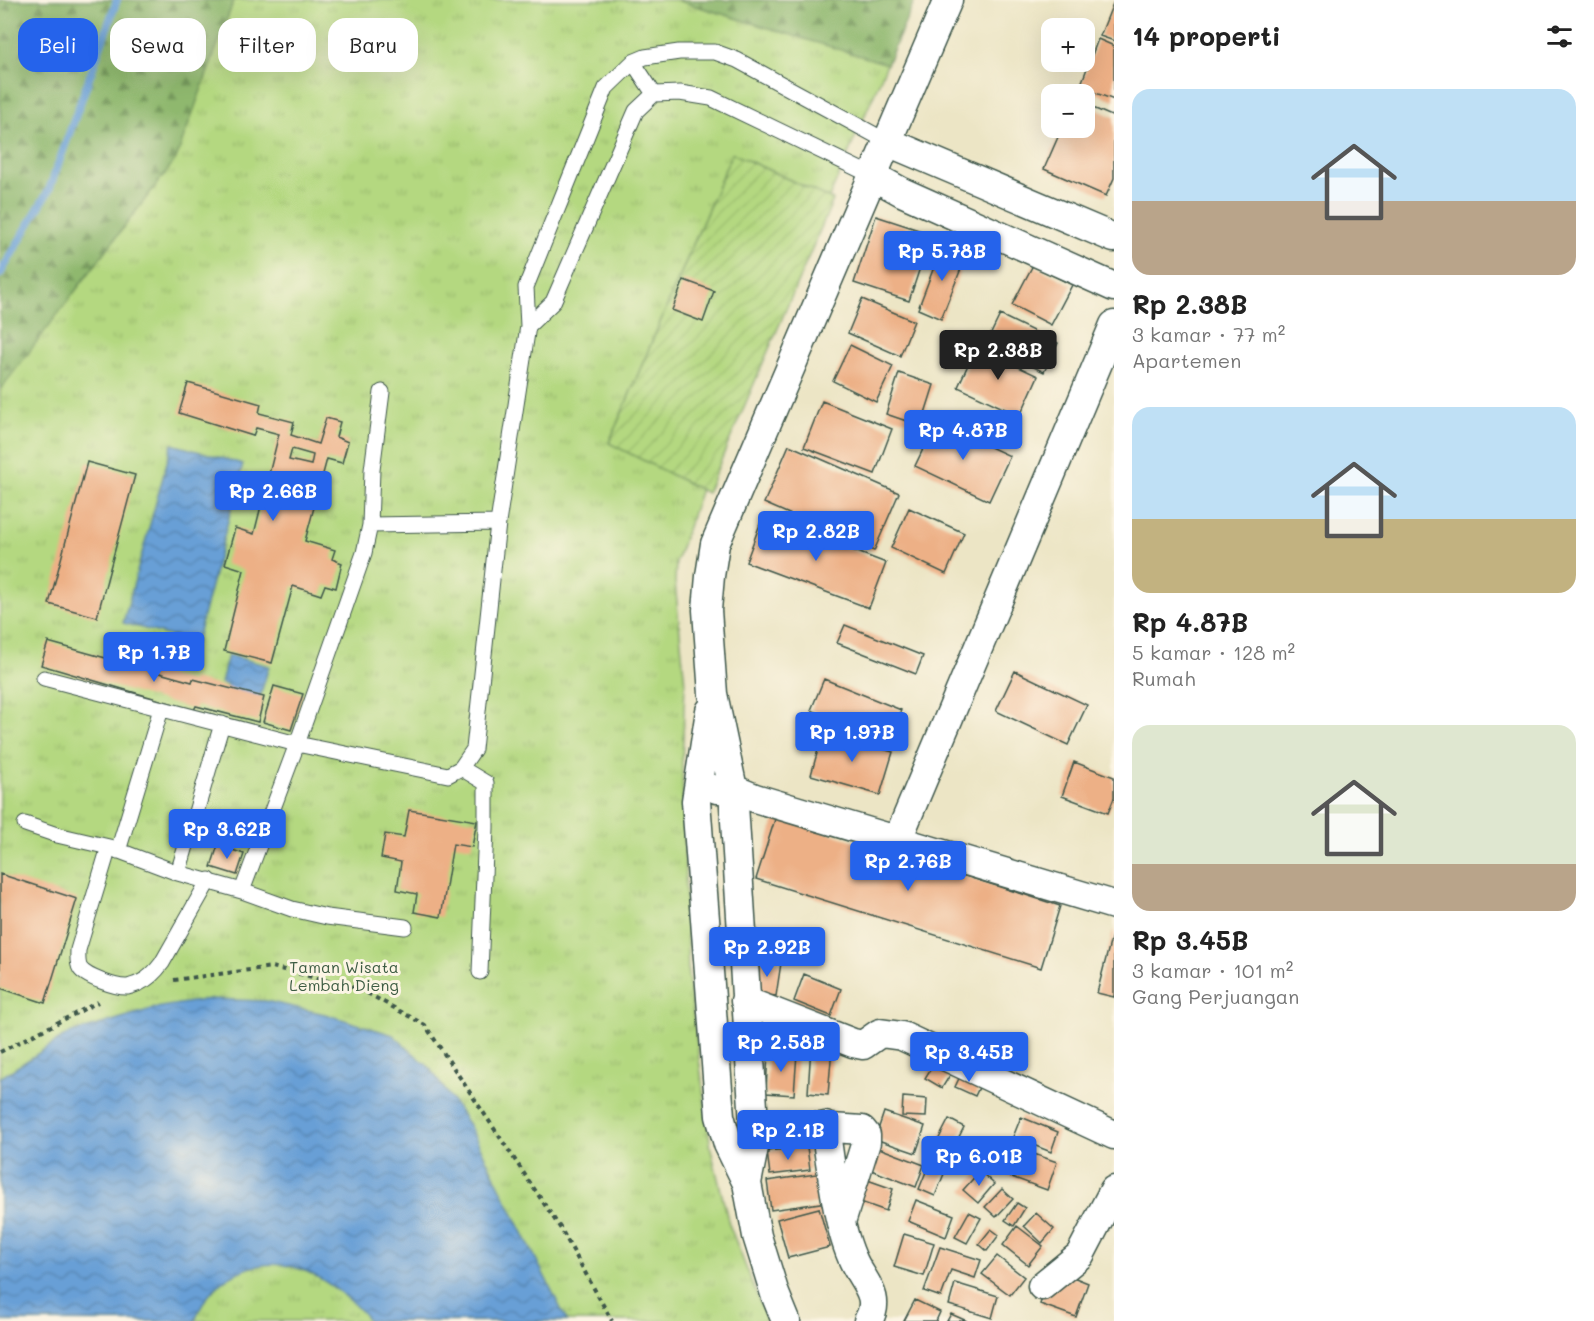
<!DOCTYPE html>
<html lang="id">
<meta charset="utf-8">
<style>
body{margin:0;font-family:Mali,sans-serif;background:#f6f6f6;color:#222;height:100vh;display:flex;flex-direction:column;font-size:22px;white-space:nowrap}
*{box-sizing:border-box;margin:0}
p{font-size:20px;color:#767676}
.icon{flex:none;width:33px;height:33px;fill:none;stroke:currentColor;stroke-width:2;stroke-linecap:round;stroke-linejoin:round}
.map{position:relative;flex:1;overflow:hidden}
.details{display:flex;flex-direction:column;background:#fff;width:480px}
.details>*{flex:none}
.hud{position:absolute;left:18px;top:18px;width:570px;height:54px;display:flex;gap:12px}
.buttons{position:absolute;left:1041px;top:18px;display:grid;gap:12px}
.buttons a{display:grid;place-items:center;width:54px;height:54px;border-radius:12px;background:#fff;box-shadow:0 6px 24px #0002;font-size:30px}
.price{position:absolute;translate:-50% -51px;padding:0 14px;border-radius:6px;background:#2563eb;color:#fff;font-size:20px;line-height:39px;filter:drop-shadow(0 2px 3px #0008)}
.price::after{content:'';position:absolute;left:50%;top:36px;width:18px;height:14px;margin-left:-9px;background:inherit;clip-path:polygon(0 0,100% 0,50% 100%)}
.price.current{background:#222;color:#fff}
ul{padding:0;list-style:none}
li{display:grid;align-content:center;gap:12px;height:318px;padding:0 18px}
li span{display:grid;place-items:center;height:186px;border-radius:18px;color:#555}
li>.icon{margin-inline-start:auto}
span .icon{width:108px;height:108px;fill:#fffc;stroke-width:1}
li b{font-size:26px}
h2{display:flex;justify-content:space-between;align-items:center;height:72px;padding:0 18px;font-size:26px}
.tag{padding:0 21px;border-radius:18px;background:#fff;box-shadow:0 6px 24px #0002;font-size:21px;line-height:54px}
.tag.current{background:#2563eb;color:#fff}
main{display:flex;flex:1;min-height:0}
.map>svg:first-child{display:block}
.forest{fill:url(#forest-firs);stroke:#577a51;stroke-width:1.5}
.park{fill:url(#park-tufts);stroke:#6a8a5a;stroke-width:1.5}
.garden{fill:url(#garden-furrows);stroke:#6a8a5a;stroke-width:1.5}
.water{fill:url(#water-waves);stroke:#446e85;stroke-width:1.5}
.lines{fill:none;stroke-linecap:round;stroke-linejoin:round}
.stream{stroke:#689fd6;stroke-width:8}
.building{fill:#edb086;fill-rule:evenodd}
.lane-casing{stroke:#3e564a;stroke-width:17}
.street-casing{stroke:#3e564a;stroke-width:31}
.path{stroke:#3e564a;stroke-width:4;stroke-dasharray:4.5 4.5;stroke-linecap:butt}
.lane{stroke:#fff;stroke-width:15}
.street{stroke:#fff;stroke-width:28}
.labels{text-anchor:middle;stroke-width:6;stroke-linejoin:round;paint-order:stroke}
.park-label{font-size:16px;fill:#3d5c43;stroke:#fcf5e5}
</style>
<main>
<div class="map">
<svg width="1114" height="1321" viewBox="0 0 1114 1321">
<defs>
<pattern id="forest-firs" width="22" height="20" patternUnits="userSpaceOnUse" patternTransform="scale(1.5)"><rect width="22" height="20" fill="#8fb86e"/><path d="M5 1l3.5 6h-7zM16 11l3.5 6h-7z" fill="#74975b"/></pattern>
<pattern id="park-tufts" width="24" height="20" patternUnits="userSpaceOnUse" patternTransform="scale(1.5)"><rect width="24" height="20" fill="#b4d880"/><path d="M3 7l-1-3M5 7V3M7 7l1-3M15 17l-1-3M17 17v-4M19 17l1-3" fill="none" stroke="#9aba6f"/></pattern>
<pattern id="garden-furrows" width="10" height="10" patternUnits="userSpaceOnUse" patternTransform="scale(1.5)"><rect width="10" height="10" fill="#b4d880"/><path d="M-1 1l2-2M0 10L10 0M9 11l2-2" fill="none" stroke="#9aba6f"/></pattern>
<pattern id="water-waves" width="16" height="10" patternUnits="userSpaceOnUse" patternTransform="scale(1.5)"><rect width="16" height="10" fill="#689fd6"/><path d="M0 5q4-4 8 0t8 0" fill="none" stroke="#5583ae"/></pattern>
</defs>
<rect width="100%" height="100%" fill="#fcf5e5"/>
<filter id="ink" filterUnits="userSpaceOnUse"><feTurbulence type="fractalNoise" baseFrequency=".0167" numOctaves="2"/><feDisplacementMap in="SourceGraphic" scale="12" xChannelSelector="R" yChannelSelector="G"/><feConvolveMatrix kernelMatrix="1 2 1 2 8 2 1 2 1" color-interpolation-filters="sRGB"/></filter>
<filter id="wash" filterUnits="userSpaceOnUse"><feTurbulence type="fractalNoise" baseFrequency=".008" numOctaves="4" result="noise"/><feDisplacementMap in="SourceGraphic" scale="24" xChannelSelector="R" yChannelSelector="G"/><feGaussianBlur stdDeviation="1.35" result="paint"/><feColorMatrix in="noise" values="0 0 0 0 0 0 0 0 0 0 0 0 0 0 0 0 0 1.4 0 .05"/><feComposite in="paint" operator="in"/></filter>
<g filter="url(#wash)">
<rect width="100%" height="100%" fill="#ece5c5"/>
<path class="forest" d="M0,0H234L176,159L81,283L0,396Z
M676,0H915L887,64Z"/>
<path class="park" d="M234,0H676L887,64L829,198L732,153L609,443L701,489L676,562L675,582L685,684L682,764L688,975L711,1150L729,1224L767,1321H0V390L176,159Z"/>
<path class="garden" d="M732,153L833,200L707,493L609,443Z"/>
<path class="water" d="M172,444L243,464L196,643L123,623Z
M228,655L269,666L259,700L226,691L227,685L221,683Z
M209,999L266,1001L325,1014L393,1035L430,1068L469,1125L567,1321H369C354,1301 327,1280 303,1270C258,1253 210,1276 195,1321H0V1078L68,1034L155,1008Z"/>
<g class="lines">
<path class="stream" d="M0,274L49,190L117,0"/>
</g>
<g id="blocks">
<path class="building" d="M1114,1V41L1100,36Z
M1098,39L1114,46V100L1080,87Z
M1084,104L1114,117V178L1106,196L1044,169L1062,128H1084Z
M876,216L931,234L909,301L854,283Z
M942,246L966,256L941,319L918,309Z
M1033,265L1072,285L1051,325L1012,305Z
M684,280L714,291L703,322L672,310Z
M862,299L914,321L900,356L848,333Z
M1000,315L1058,343L1044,372L986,344Z
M850,345L893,366L876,402L833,381Z
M976,347L1038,376L1020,416L958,387Z
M899,373L934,385L921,426L886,414Z
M188,383L261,404L259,413L294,422L291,435L318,444L326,418L340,422L336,437L348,442L342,463L327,459L305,541L335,550L332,559L342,563L336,588L325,585L321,595L293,586L272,663L224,651L244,570L225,564L235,528L254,534L279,434L256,428L253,436L179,413ZM292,449L313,455L311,465L289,460Z
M822,401L892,429L875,474L804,447Z
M936,422L1010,456L989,501L915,466Z
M789,445L899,493L874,551L764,503Z
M87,462L135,475L97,617L49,604Z
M909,508L964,533L946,574L891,548Z
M763,516L886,563L869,608L746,562Z
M845,625L923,656L916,674L837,643Z
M48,642L192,682L193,679L264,697L258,722L196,706L194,710L41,665Z
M1015,671L1087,705L1068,745L996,711Z
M824,679L901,710L889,742L811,710Z
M274,686L303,694L291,730L263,722Z
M823,732L893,752L880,795L811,775Z
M1074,762L1114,777V798L1108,813L1062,796Z
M409,810L477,821L472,847L453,844L441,917L414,912L417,894L397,890L401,862L381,858L385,834L404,837Z
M776,816L1060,906L1041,968L756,879Z
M218,845L244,854L237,875L211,867Z
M0,874L77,899L45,1003L0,988Z
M1113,931H1114V997L1097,993Z
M758,960L781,963L776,996L753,993Z
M804,974L841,989L831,1016L794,1001Z
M766,1027L795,1033L792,1046L763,1039Z
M811,1046L832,1048L828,1095L808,1093Z
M768,1051L797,1053L794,1095L766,1093Z
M938,1057L955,1067L942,1088L925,1078Z
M963,1070L983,1079L975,1096L955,1087Z
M903,1097L927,1099L926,1117L902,1116Z
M884,1112L925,1126L916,1153L875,1139Z
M1021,1117L1058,1132L1051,1152L1013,1137Z
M949,1119L964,1127L948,1158L933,1150Z
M971,1138L985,1147L976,1161L962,1151Z
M1011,1146L1057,1162L1047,1190L1001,1173Z
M807,1147L810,1170L770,1175L767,1151Z
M879,1148L924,1165L916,1187L871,1170Z
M932,1157L948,1164L935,1196L919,1189Z
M980,1171L994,1184L978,1203L963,1190Z
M823,1173L827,1202L771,1210L767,1181Z
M859,1177L893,1189L886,1211L852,1199Z
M1002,1189L1013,1199L996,1217L985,1207Z
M916,1200L954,1215L946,1237L908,1221Z
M1017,1203L1025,1208L1014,1226L1005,1220Z
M819,1208L830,1247L788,1258L777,1219Z
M969,1212L981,1218L967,1243L955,1237Z
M1036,1213L1054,1229L1042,1243L1024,1226Z
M1017,1226L1043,1246L1028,1265L1003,1245Z
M991,1229L999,1235L987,1251L979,1244Z
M904,1234L934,1243L924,1276L894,1267Z
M940,1247L981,1260L975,1278L951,1270L941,1297L924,1291Z
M997,1256L1024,1277L1010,1295L982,1274Z
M1053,1269L1088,1283L1076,1317L1040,1304Z
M955,1283L998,1296L992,1318L949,1305Z
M915,1300L940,1312L936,1321H904Z
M951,1314L967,1321H947Z"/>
</g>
</g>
<g filter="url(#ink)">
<use href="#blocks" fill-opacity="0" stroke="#3e564a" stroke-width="1.5"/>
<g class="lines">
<g class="lane-casing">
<path id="lane" d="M633,62L654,94
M528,326L553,302L636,111L654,94L680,93L711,98L873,176
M370,525L372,470L382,392
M44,678L297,744L364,553L370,525L498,523
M461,768L486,783V828L480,972
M25,824L57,835L109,847L178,873L242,891
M109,847L78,950C78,955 77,963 80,968C85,977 117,988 128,987C131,986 138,984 141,982C150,978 156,971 162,963L209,880
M118,851L161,709
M178,873L222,724
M405,927L327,917L292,909L242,891L297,744L448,775L461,768L474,749L498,523L528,326L526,287L606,88L633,62L645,57L679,52H715L737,60L888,142"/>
</g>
<g class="street-casing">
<path id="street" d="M888,142L1114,238
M873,176L902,192L1114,287
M710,711L696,801L720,1116L728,1144L747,1183L757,1236L775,1294L786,1321
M717,789H733L755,798L1114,905
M897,841L1114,325
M745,1001L853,1043L863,1045L880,1033L902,1036L1114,1135
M754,1123L862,1130L866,1135V1142L841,1222
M825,1126C831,1166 837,1227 854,1262C864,1283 882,1297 868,1321
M747,1183L755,1142L754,1123L733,789L713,694L709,639L707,610L710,576L715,544L948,0
M1042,1286L1080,1255L1114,1190"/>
</g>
<path class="path" d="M174,980L272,967L360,989L425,1025L561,1229L612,1321
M0,1052L98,1002"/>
<use href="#lane" class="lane"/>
<use href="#street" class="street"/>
</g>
</g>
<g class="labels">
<g class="park-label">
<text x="344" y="973">Taman Wisata<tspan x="344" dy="18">Lembah Dieng</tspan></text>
</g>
</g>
</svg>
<div class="buttons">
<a>+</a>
<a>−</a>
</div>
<b class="price" style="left:942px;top:282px">Rp 5.78B</b>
<b class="price current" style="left:998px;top:381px">Rp 2.38B</b>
<b class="price" style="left:963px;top:461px">Rp 4.87B</b>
<b class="price" style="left:273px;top:522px">Rp 2.66B</b>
<b class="price" style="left:816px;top:562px">Rp 2.82B</b>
<b class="price" style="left:154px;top:683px">Rp 1.7B</b>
<b class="price" style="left:852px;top:763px">Rp 1.97B</b>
<b class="price" style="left:227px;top:860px">Rp 3.62B</b>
<b class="price" style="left:908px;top:892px">Rp 2.76B</b>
<b class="price" style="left:767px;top:978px">Rp 2.92B</b>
<b class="price" style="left:781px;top:1073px">Rp 2.58B</b>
<b class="price" style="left:969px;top:1083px">Rp 3.45B</b>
<b class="price" style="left:788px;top:1161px">Rp 2.1B</b>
<b class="price" style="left:979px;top:1187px">Rp 6.01B</b>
<div class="hud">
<a class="tag current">Beli</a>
<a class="tag">Sewa</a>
<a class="tag">Filter</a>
<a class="tag">Baru</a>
</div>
</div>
<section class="details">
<h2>14 properti<svg class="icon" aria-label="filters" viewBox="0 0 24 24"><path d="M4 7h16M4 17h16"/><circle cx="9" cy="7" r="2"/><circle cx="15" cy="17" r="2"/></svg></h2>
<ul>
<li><span style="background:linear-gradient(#bfe0f5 60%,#b9a48a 0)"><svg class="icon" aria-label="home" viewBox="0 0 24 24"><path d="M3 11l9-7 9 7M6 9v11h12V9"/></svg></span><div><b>Rp 2.38B</b><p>3 kamar · 77 m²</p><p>Apartemen</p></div></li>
<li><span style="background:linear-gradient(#bfe0f5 60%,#c2b280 0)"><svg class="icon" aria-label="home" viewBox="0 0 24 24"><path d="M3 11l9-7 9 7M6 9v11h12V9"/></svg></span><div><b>Rp 4.87B</b><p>5 kamar · 128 m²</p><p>Rumah</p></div></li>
<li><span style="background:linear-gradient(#dfe7d0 75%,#b9a48a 0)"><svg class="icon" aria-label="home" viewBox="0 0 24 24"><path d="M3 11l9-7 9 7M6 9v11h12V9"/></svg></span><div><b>Rp 3.45B</b><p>3 kamar · 101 m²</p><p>Gang Perjuangan</p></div></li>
</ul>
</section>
</main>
